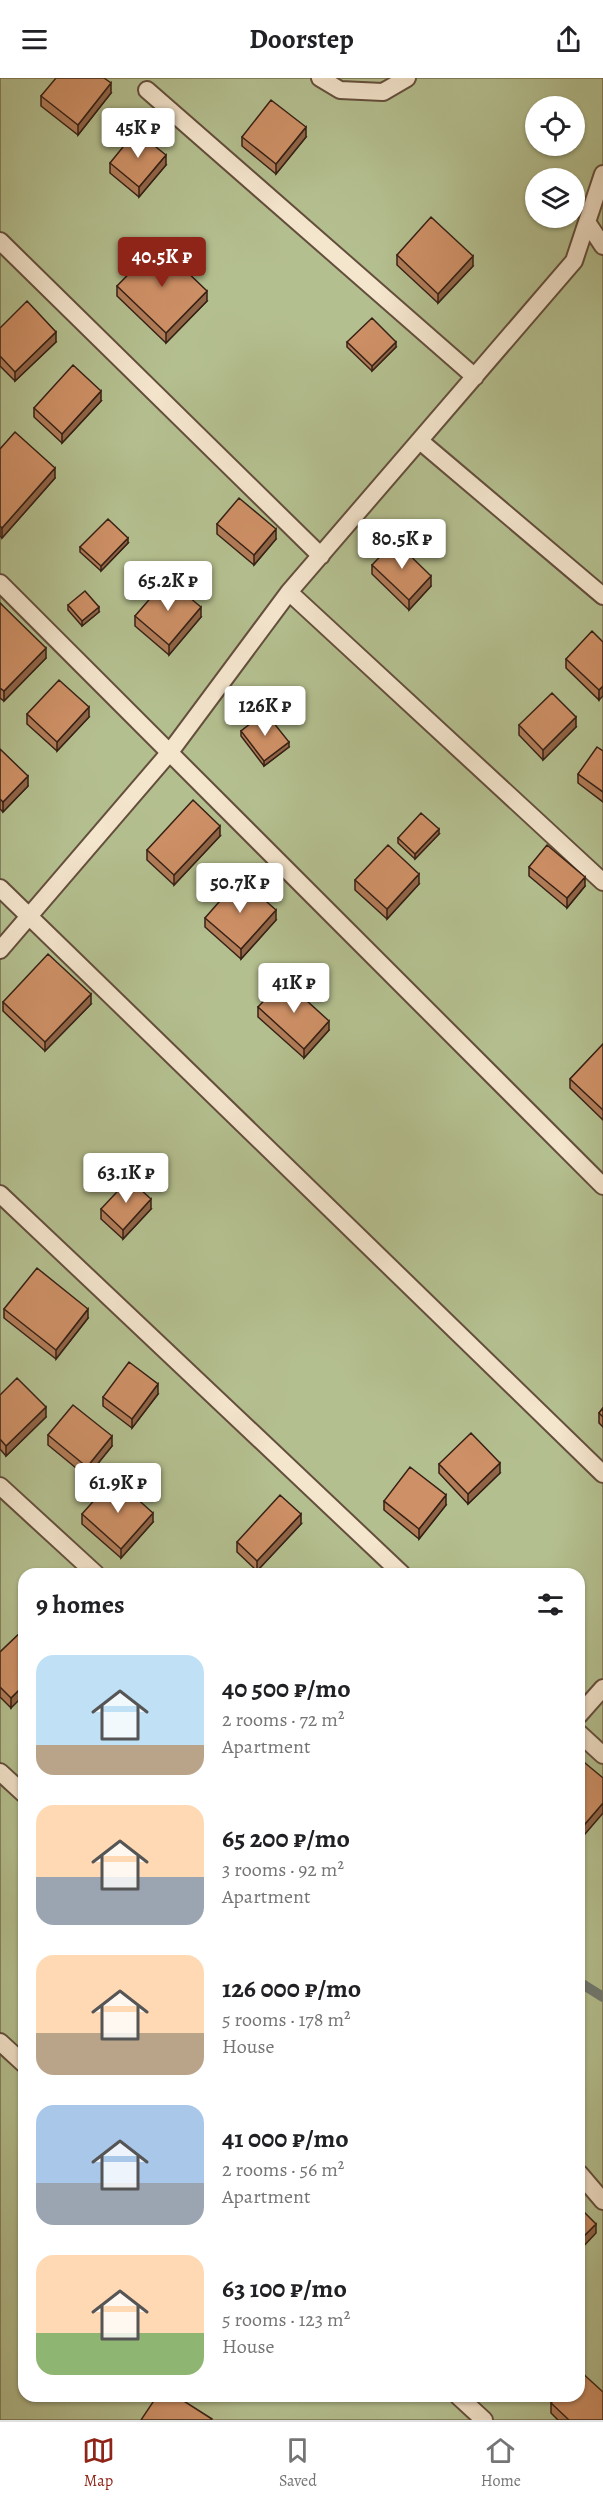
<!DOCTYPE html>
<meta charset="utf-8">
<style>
body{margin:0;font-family:Alegreya,serif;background:#f6f6f6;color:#202124;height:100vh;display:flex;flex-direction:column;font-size:22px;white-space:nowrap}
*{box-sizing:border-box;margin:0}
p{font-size:20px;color:#757577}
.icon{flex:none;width:33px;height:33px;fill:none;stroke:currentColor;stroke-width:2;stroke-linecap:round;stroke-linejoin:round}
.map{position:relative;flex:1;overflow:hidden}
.panel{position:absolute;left:18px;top:1490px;width:567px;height:834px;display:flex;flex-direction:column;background:#fff;border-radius:18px;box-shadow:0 2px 4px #0004}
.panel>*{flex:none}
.controls{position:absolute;left:525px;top:18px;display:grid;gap:12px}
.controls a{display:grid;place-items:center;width:60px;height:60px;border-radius:50%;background:#fff;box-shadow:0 2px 4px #0004;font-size:30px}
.price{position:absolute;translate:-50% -51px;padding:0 14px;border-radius:6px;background:#fff;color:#222;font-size:20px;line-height:39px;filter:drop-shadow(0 2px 3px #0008)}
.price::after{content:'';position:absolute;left:50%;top:36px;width:18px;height:14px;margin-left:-9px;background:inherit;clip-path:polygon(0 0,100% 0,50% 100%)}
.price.selected{background:#8f2418;color:#fff}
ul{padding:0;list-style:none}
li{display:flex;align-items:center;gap:18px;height:150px;padding:0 18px}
li span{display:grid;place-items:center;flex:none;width:168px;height:120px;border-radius:18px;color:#555}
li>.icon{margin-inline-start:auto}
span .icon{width:72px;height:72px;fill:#fffc;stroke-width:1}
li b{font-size:26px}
h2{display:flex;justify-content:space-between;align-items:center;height:72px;padding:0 18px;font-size:26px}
header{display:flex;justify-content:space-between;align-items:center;height:78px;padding:0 18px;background:#fff;font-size:27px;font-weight:700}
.tabs{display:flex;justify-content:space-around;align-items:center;height:84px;border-top:2px solid #e0e0e0;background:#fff;font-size:16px;color:#757577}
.tabs a{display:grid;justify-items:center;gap:3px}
.tabs .selected{color:#8f2418}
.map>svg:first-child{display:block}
.green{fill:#b4bf8f;stroke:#757052;stroke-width:1.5;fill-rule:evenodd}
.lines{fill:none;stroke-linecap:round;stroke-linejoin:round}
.stream{stroke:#727b73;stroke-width:10}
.lane-casing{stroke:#644e3c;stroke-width:20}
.lane{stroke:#f4e5cd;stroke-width:16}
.wall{fill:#b17c58;stroke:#362015;stroke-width:1.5}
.shaded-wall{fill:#906547;stroke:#362015;stroke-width:1.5}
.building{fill:#ce9066;stroke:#362015;stroke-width:1.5}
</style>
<header><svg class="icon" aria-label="menu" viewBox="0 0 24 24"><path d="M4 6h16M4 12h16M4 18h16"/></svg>Doorstep<svg class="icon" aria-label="share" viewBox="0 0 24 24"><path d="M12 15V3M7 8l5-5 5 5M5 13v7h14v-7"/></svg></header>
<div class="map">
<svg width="603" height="2342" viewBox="0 0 603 2342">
<rect width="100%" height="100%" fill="#eed7b2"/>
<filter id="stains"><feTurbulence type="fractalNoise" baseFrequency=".00333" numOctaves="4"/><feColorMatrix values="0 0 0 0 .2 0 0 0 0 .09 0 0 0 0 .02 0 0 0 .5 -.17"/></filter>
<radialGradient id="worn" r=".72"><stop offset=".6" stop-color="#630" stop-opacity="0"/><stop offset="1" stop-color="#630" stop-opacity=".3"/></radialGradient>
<path class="green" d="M0,0H603V2342H0ZM536,28H574V68H536ZM536,100H574V140H536ZM24,1496H579V2318H24Z"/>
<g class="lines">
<path class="stream" d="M579,1904L603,1919"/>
<g class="lane-casing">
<path id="lane" d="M320,0L340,12L383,14L407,0
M147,12L475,299
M587,144L603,168
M0,163L321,478
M420,363L603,518
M0,505L603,1108
M289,514L603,804
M0,810L603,1396
M0,872L170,674L289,514L574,183L603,96
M0,1116L402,1496
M0,1408L96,1496
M579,1637L603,1610
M579,1655L603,1677
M0,1694L24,1716
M0,1964L24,1986
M579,2095L603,2123
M458,2318L484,2342"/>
</g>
<use href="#lane" class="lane"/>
</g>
<path class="wall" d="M111,15L78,57L41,28V18Z
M242,59H306L276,96L242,68Z
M110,85L166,87L139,119L110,95Z
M397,177L473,188L438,225L397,187Z
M117,208L207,223L166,265L117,218Z
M0,250L56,264L15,303L0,288Z
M347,264L396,269L372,293L347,269Z
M101,323L62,365L34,339V330Z
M0,371L55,400L2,460L0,458Z
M217,446L276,461L254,487L217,456Z
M128,465L101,493L80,474V469Z
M372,487L431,508L409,532L372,496Z
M0,525L46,580L4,623L0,620Z
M68,527L99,534L82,548L68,532Z
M135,538L201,539L169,577L135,548Z
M603,564L599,622L566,590V581Z
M27,636L89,639L57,673L27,646Z
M519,647L576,649L543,682L519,657Z
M241,653L289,669L264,688L241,658Z
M0,672L28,708L3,734L0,731Z
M603,673V724L578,705V696Z
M439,756L415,781L398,765V760Z
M220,758L174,807L147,782V772Z
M529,789L585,808L567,830L529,798Z
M355,802L419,806L387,841L355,812Z
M205,840L276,842L241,881L205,849Z
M3,924L91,926L45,973L3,933Z
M258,929L329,952L304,980L258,939Z
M603,966V1042L570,1010V1001Z
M101,1131H151L123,1161L101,1141Z
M4,1231L88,1240L56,1281L4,1240Z
M158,1316L132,1350L103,1328V1319Z
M0,1317L46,1339L6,1378L0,1371Z
M603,1330V1349L599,1345V1335Z
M48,1357L112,1368L87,1399L48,1367Z
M439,1386L500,1395L468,1426L439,1395Z
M384,1423L446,1427L419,1461L384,1432Z
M82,1436L153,1444L121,1480L82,1446Z
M301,1446L257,1493L237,1474V1464Z
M21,1554L11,1630L0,1619V1574Z
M551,2325L603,2342H558L551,2335Z"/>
<path class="shaded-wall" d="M111,5V15L78,57V47Z
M306,49V59L276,96V86Z
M166,77V87L139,119V109Z
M473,178V188L438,225V216Z
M207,213V223L166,265V255Z
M56,254V264L15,303V294Z
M396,264V269L372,293V288Z
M101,313V323L62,365V356Z
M55,390V400L2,460V450Z
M276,451V461L254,487V477Z
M128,460V465L101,493V488Z
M431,498V508L409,532V522Z
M99,529V534L82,548V543Z
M201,529V539L169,577V567Z
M46,570V580L4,623V613Z
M603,608V618L599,622V612Z
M89,629V639L57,673V664Z
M576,639V649L543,682V672Z
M289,664V669L264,688V683Z
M28,698V708L3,734V724Z
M220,748V758L174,807V797Z
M439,751V756L415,781V776Z
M419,796V806L387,841V831Z
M585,799V808L567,830V820Z
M276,832V842L241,881V871Z
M91,916V926L45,973V964Z
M329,943V952L304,980V971Z
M151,1121V1131L123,1161V1152Z
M88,1231V1240L56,1281V1272Z
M158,1306V1316L132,1350V1341Z
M46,1329V1339L6,1378V1368Z
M112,1358V1368L87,1399V1389Z
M500,1385V1395L468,1426V1416Z
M446,1417V1427L419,1461V1451Z
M153,1435V1444L121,1480V1471Z
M301,1436V1446L257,1493V1483Z
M24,1607V1617L11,1630V1620Z
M603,1725V1735L579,1763V1753Z
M596,2146V2155L579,2173V2163Z"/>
<path class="building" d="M56,0H104L111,5L78,47L41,18Z
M271,22L306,49L276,86L242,59Z
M136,53L166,77L139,109L110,85Z
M431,139L473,178L438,216L397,177Z
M158,166L207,213L166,255L117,208Z
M27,223L56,254L15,294L0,278V250Z
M372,240L396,264L372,288L347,264Z
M73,287L101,313L62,356L34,330Z
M15,354L55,390L2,450L0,448V371Z
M239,420L276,451L254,477L217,446Z
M108,441L128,460L101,488L80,469Z
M395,463L431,498L409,522L372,487Z
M167,501L201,529L169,567L135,538Z
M85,513L99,529L82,543L68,527Z
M0,525L46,570L4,613L0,610Z
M592,553L603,564V608L599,612L566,581Z
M59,602L89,629L57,664L27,636Z
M552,615L576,639L543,672L519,647Z
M265,634L289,664L264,683L241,653Z
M597,669L603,673V714L578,696Z
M0,671L28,698L3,724L0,721Z
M193,722L220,748L174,797L147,772Z
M421,735L439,751L415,776L398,760Z
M388,767L419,796L387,831L355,802Z
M547,767L585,799L567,820L529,789Z
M240,800L276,832L241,871L205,840Z
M48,876L91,916L45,964L3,924Z
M284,902L329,943L304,971L258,929Z
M603,966V1032L570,1001Z
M129,1101L151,1121L123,1152L101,1131Z
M37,1190L88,1231L56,1272L4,1231Z
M129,1284L158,1306L132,1341L103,1319Z
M17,1300L46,1329L6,1368L0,1361V1317Z
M73,1327L112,1358L87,1389L48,1357Z
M603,1330V1339L599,1335Z
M471,1355L500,1385L468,1416L439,1386Z
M410,1389L446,1417L419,1451L384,1423Z
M114,1400L153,1435L121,1471L82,1436Z
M280,1417L301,1436L257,1483L237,1464Z
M21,1554L24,1556V1607L11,1620L0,1609V1574Z
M579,1680L603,1700V1725L579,1753Z
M579,2129L596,2146L579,2163Z
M580,2293L603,2314V2342H569L551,2325L558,2318H579V2294Z
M157,2318H176L212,2341L211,2342H141Z"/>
<rect width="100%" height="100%" filter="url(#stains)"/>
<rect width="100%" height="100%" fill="url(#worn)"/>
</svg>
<div class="controls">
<a><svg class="icon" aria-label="locate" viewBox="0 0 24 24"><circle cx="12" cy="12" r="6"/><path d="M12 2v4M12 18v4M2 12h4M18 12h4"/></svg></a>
<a><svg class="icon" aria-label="layers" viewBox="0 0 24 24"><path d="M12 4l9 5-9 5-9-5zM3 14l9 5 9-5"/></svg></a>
</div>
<b class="price" style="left:138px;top:81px">45K ₽</b>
<b class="price selected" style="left:162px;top:210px">40.5K ₽</b>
<b class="price" style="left:402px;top:492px">80.5K ₽</b>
<b class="price" style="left:168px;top:534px">65.2K ₽</b>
<b class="price" style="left:265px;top:659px">126K ₽</b>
<b class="price" style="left:240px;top:836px">50.7K ₽</b>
<b class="price" style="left:294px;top:936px">41K ₽</b>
<b class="price" style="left:126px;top:1126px">63.1K ₽</b>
<b class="price" style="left:118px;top:1436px">61.9K ₽</b>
<section class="panel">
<h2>9 homes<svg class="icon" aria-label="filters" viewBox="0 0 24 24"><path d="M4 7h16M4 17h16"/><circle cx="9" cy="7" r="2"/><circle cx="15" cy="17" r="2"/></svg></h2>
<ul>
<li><span style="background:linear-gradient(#bfe0f5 75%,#b9a48a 0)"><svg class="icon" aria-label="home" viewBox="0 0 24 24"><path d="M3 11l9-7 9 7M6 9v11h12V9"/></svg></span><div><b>40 500 ₽/mo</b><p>2 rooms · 72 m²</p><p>Apartment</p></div></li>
<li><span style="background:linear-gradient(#ffd9b3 60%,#9aa5b1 0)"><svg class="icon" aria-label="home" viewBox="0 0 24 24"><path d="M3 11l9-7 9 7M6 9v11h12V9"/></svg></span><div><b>65 200 ₽/mo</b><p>3 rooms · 92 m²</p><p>Apartment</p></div></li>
<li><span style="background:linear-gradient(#ffd9b3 65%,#b9a48a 0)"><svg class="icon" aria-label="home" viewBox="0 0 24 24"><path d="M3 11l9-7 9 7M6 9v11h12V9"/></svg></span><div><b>126 000 ₽/mo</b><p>5 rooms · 178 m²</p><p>House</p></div></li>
<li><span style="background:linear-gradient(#a9c7e8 65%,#9aa5b1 0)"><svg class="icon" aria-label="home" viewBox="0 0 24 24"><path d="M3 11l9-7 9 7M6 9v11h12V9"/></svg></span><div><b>41 000 ₽/mo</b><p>2 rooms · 56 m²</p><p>Apartment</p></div></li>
<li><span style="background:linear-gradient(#ffd9b3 65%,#8fb573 0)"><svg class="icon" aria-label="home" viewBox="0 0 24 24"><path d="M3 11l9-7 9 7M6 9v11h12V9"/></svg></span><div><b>63 100 ₽/mo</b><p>5 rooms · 123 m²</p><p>House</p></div></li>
</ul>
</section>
</div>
<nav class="tabs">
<a class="selected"><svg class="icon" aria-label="map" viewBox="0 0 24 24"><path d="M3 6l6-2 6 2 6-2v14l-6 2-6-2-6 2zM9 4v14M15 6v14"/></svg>Map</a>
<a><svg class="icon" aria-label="saved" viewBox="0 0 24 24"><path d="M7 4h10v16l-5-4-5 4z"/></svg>Saved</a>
<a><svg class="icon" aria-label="home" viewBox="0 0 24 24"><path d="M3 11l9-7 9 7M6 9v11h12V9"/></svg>Home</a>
</nav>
